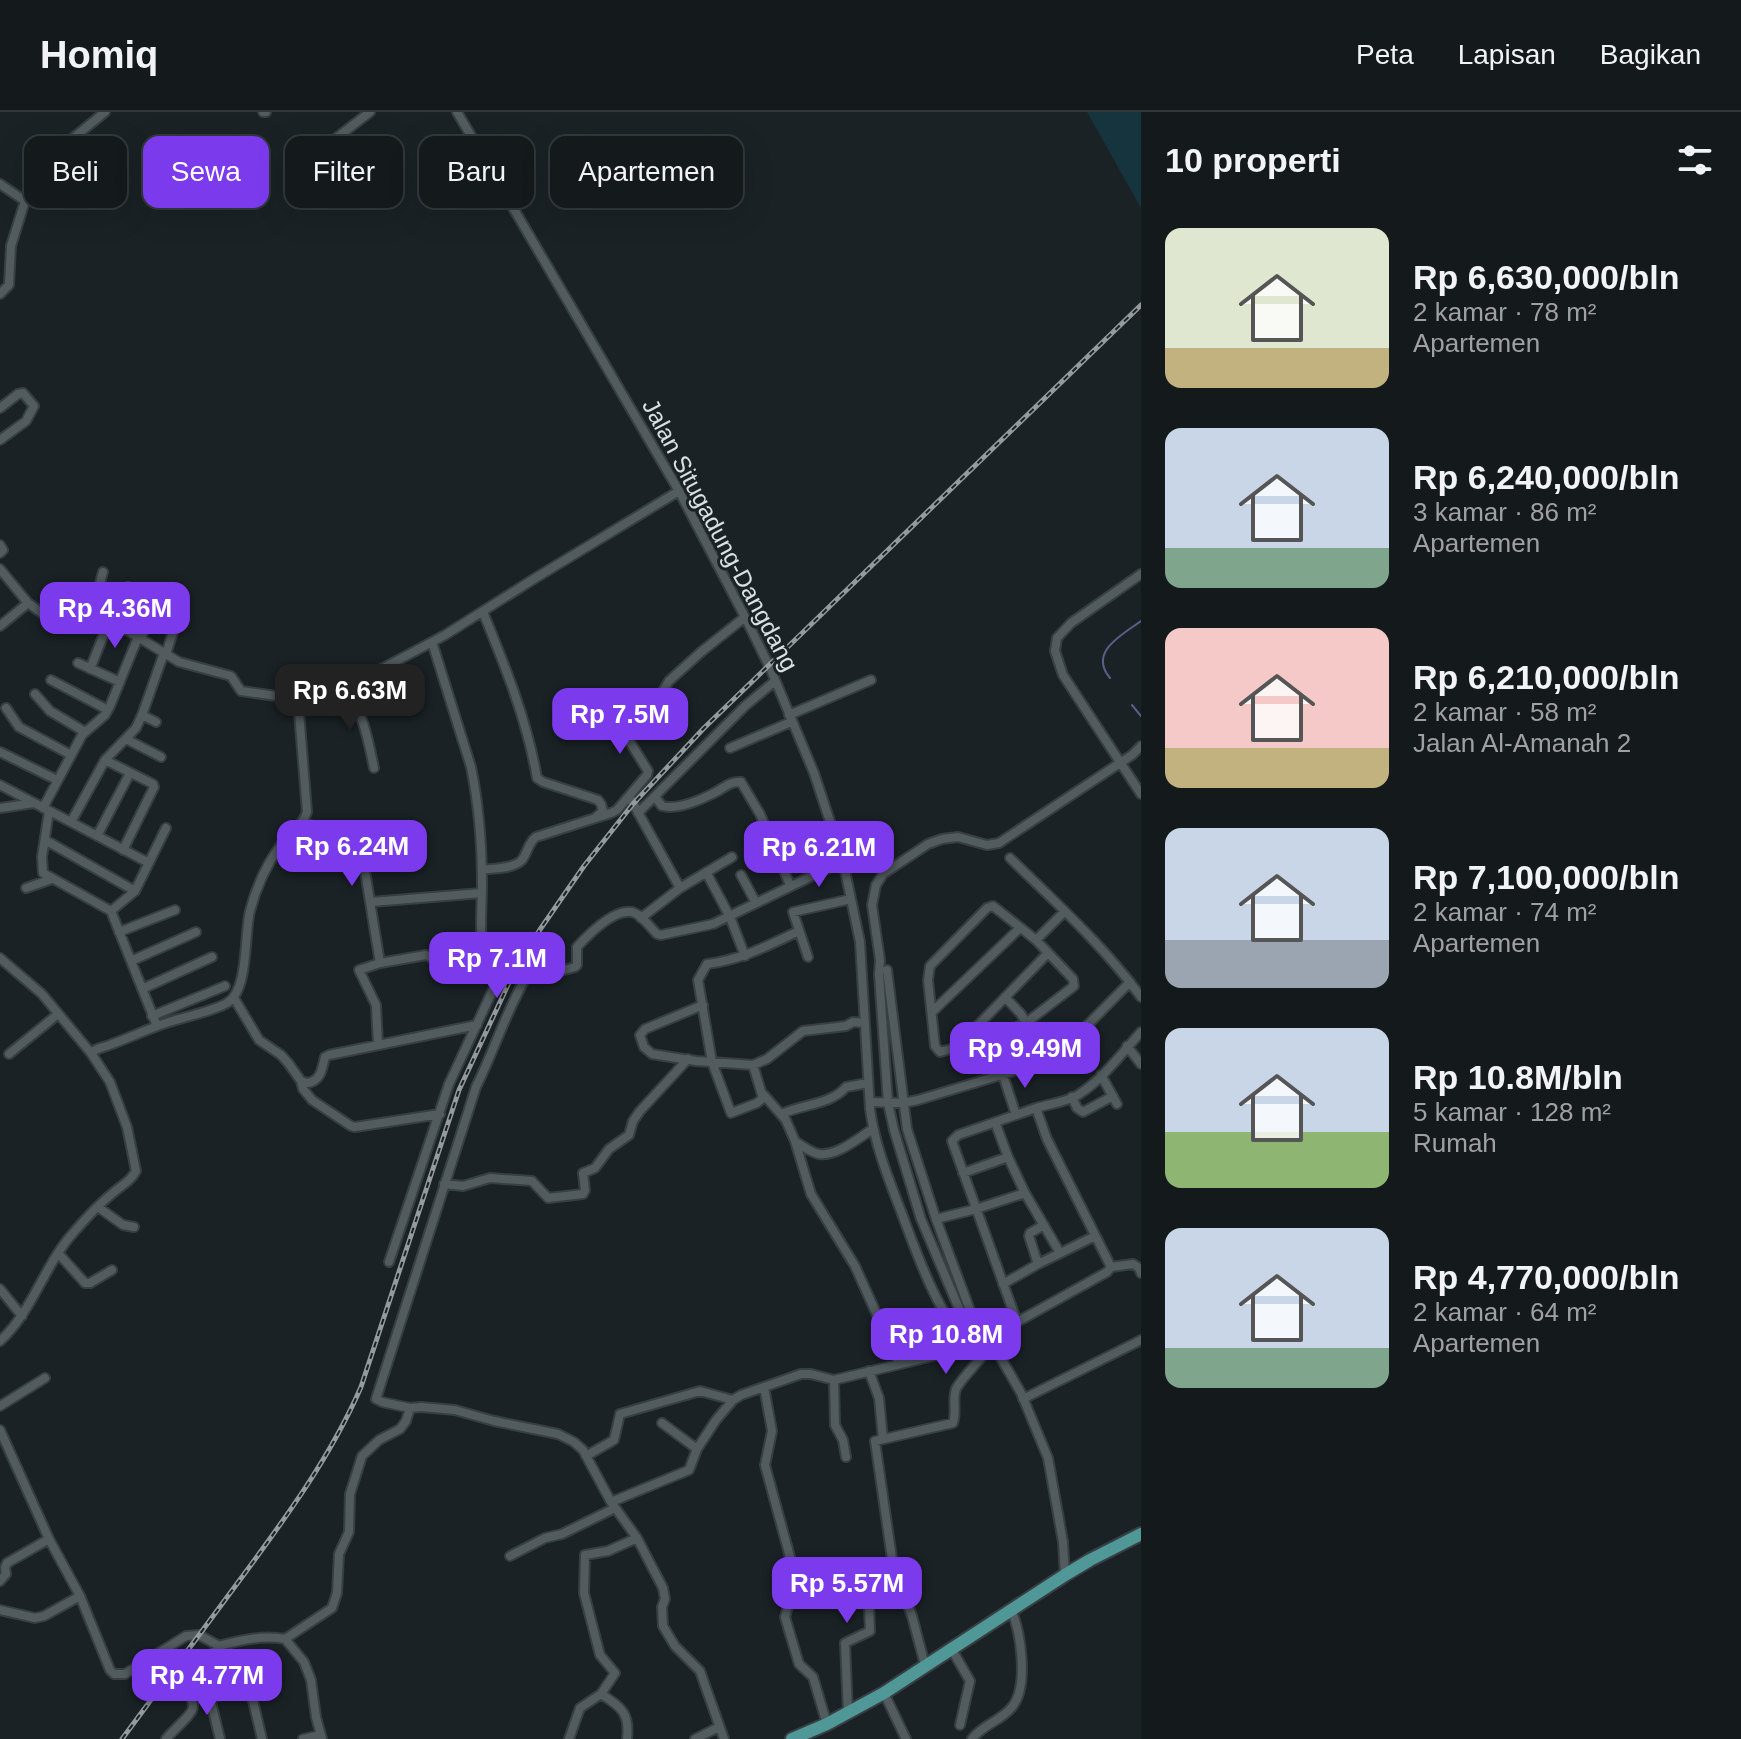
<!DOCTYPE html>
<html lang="id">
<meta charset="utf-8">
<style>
body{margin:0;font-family:Arial,sans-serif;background:#212729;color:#f1f3f6;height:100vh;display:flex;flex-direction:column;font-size:30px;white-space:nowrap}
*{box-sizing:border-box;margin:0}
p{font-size:26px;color:#9da1a3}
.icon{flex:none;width:44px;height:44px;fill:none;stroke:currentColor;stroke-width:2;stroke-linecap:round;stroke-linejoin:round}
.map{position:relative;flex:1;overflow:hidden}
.drawer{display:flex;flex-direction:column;background:#141a1c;width:600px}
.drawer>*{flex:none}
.hud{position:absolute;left:24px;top:24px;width:760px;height:72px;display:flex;gap:16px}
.price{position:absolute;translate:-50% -68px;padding:0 18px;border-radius:16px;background:#7c3aed;color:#fff;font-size:26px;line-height:52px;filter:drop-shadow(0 2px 4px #0008)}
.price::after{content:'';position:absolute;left:50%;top:48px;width:24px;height:18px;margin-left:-12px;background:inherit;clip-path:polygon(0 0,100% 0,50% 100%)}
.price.current{background:#222;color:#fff}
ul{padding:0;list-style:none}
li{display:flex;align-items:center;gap:24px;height:200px;padding:0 24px}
li span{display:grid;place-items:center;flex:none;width:224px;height:160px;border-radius:16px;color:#555}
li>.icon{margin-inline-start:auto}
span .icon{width:96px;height:96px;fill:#fffc;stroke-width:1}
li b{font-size:34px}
h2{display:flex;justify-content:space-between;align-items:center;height:96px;padding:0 24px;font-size:34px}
.pill{padding:0 28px;border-radius:16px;background:#141a1c;box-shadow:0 8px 32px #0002,0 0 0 2px #33383b;font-size:28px;line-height:72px}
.pill.current{background:#7c3aed;color:#fff}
header{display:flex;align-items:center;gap:48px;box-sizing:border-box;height:112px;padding:0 40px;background:#141a1c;border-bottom:2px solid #33383b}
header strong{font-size:38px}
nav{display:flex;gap:44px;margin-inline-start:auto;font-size:28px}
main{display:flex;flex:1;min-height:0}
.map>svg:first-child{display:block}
.green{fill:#16343e}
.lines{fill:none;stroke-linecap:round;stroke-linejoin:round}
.stream{stroke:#596088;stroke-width:2}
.minor-casing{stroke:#383f42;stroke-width:12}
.primary-casing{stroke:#383f42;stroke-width:16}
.minor{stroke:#525c5f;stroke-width:8}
.primary{stroke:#509798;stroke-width:12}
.rail-casing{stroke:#949a9d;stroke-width:5}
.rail{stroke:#1a2225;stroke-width:2;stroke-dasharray:6;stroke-linecap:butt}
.labels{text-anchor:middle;stroke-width:6;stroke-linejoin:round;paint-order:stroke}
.street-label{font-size:24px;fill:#dbe0e2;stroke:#1a2225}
</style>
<header>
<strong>Homiq</strong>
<nav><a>Peta</a><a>Lapisan</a><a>Bagikan</a></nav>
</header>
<main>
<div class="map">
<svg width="1141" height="1627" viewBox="0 0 1141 1627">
<rect width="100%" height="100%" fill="#1a2225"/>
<path class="green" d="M1087,0H1141V96Z"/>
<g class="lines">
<path class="stream" d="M1110,566C1088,540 1122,523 1141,509
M1132,593L1141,604"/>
<g class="minor-casing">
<path id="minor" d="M263,0H266
M457,0L679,379L745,505L771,558L814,661L843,749L860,830L870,997C875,1034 889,1068 902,1102C916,1139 939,1207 969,1232C977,1239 987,1240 998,1241L1021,1281L1048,1346L1063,1430L1065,1463
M335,27L370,0
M0,72L25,89
M0,182L9,173L11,134L25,89L51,53L72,27L105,0
M0,296L18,282L23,281L34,294L26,309L0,328
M0,433L3,438L0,441
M0,457L28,491L56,511L60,509L76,490L79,489L179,550L231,564L241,579L298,587L327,583L346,576L445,523L537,465L679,379
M1141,462L1071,511L1057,526L1055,539L1063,563L1141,682
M93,497L103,460
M483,500C505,554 527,608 537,666L543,670L598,688L601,692L603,699L596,705
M117,512L128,475
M0,514L28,491
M141,527L154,490
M166,542L178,504
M78,551L120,570
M90,557L110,507
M51,568L108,598
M346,576C364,605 367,623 374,656
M35,582L50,599L85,620
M6,596L19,615L71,643
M376,596C378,595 388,591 389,589C396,582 387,564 384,556
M142,603L156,610
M789,603L871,568
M126,627L161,645
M730,636L791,610
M0,640L57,668
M105,648L153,672L154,675L123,738
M0,673L149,751
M629,684L680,776L732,745
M655,685L662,694C677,698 698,689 712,682C723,677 729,669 741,670L760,702L790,773
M0,696L34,691
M43,696L82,623L105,603L110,594L138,525
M49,699L42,745L43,761L111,799L157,914
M638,701L745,594L775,569
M71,710L105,648L136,616L142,603L164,541
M302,711L318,715L325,719L345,744L364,753L380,851
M97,724L130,661
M45,728L135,779
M1010,746C1055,790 1104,834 1141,885
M482,758C494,756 513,757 522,748C528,740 528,731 536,725L611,701L617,698L647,663L648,659L625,622V620L645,609L669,569L701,540L745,505
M706,760L730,805L745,844
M741,763L756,791
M26,776L52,767
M371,790L482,781
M993,794L1036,828L1073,867L1074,874L1026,911L991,926L940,940L935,934L928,868L930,854L987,796Z
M111,799L135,779L166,716
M641,806L680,776
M119,820L175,798
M1036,828L1064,800
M808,845L793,800L851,787
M0,846L42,882L91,941L110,970L127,1015L136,1059C131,1069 122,1073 114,1080C99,1092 86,1106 74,1120C44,1153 33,1199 0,1229
M131,849L196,820
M887,858L907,1017L936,1107L974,1209L998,1241
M142,877L212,845
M1005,885L1021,902L1026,911
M234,886L259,928L281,943L289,952L301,969L303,977L312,988L351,1014L355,1015L440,1002
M703,893L645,917L640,923L644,935L652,942L696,949L753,953L767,947L803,919L846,914L853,910L864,911
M932,900L1020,816
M152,904L225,874
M991,926L1016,1003
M378,933L376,893L359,858L380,851L426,843L438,849L482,840L511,847L529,860
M959,933L1047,842
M1127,934L1141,952
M91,941C97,935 104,936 112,932C131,925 150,916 169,910C187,904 211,900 227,891C249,879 244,822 250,799C256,776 266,753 281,733C289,722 303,714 307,700L298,587
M9,942L58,902
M753,953L763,986L757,991L731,1001L712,950L698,868L707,852C741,848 769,833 799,819
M1101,963L1117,992
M301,969L307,971C321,969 322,957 325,945L329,943L477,913
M868,971L846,975C832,992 804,992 784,1001V1004L795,1029L811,1082L855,1154L899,1252
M764,983L784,1006
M1072,985L1077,996L1083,1000L1113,984
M870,990L903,991L918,988L1054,947L1130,870
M1036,996L1047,1027L1111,1155L1107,1160L1017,1210L952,1029L958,1023C984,1014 1010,1005 1036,996C1049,992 1067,990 1078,983C1103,967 1122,941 1141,920
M995,1010L1008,1045L1025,1081L1060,1141
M796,1030C803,1034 811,1041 819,1042C838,1044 858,1026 873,1017
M963,1061L1008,1045
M444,1072L463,1074L490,1066L532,1069L548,1086L583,1082L585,1078L583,1061L595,1056L609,1037L629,1023L633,1009L640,999L688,947
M98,1095L123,1113L134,1115
M936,1107L976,1097L1025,1081
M58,1141L85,1171H90L112,1158
M389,1150L449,972L497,869C495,860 485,853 483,842C479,827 482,791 482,773C482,733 479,694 471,655L432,530
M1038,1152L1029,1124L1030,1121L1044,1113
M1111,1155L1133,1152L1139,1156L1141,1161
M1003,1172L1038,1152L1095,1124
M0,1177L22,1204
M974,1209L963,1206L921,1107L894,1018L888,991L879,862L880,848L872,793L876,773L883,762L928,732L942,727L958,725L987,733L999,731L1132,643L1141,634
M869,1259L879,1286L883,1327
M834,1268L835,1313L843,1328L846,1345
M764,1275L772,1319L765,1353L796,1467L785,1505L799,1552L813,1565L827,1612
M1023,1287L1141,1228
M0,1294L45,1266
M410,1296L382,1290L376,1287L476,975C495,937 507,896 529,860C543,864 561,859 575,855L577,853V835C588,823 613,797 632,800C641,802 650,815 657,822L661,823L713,812L843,749
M662,1311L697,1337
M0,1318L49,1427L80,1484L110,1558L114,1562H125L186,1524L199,1523L219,1534
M586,1344L614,1328L620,1302L700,1279L733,1288
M611,1390L689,1358L697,1337L716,1308L733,1288L741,1283L801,1262H811L834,1268L971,1235
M510,1444L545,1426L562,1422L615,1396
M0,1469L6,1462L5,1456L7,1451L49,1427
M0,1498L35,1506L44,1504L80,1484
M285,1527L332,1496L337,1481L339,1442L349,1420L350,1382L362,1344L379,1328L400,1317L406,1309L410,1296L421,1295L455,1298L494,1309L558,1322L574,1330L583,1338L611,1390L637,1426L663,1476L665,1487L662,1495L663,1514L675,1534L700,1559L724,1627
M951,1536L970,1569L960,1613
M925,1553L912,1504L893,1454L875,1329L953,1311C957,1300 952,1288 956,1277C961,1267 979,1249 986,1240
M200,1558L210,1586L220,1627
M884,1581L906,1627
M601,1582C622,1595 630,1602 627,1627
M210,1586L250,1576L262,1627
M848,1601L845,1531L870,1519L868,1468L895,1459
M166,1627C172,1619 193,1602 193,1595C193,1589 189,1580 188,1574L219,1534C241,1528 263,1523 285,1527L304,1550L311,1568L316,1605L322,1627
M303,1627L321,1623
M569,1627L580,1596L601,1582L615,1561L600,1543L584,1481L585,1443L608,1439L637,1426
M695,1627L719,1615
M972,1627C982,1613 1001,1609 1012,1595C1029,1574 1021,1521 1011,1497"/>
</g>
<g class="primary-casing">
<path id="primary" d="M792,1627L827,1612L884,1581L1065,1463L1090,1448L1141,1422"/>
</g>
<use href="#minor" class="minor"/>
<use href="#primary" class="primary"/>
<g class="rail-casing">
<path id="rail" d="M122,1627C162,1573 202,1519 242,1465C287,1404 331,1344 361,1275L459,978L514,860L539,819L584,754L633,692L704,616L1141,193"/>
</g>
<use href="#rail" class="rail"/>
</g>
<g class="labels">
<g class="street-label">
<text transform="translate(720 423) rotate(62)" y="8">Jalan Situgadung-Dangdang</text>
</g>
</g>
</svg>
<b class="price" style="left:115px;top:538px">Rp 4.36M</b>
<b class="price current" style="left:350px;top:620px">Rp 6.63M</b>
<b class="price" style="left:620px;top:644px">Rp 7.5M</b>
<b class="price" style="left:352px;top:776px">Rp 6.24M</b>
<b class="price" style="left:819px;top:777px">Rp 6.21M</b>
<b class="price" style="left:497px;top:888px">Rp 7.1M</b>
<b class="price" style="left:1025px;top:978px">Rp 9.49M</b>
<b class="price" style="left:946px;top:1264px">Rp 10.8M</b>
<b class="price" style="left:847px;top:1513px">Rp 5.57M</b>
<b class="price" style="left:207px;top:1605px">Rp 4.77M</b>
<div class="hud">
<a class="pill">Beli</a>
<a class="pill current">Sewa</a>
<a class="pill">Filter</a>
<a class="pill">Baru</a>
<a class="pill">Apartemen</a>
</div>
</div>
<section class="drawer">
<h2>10 properti<svg class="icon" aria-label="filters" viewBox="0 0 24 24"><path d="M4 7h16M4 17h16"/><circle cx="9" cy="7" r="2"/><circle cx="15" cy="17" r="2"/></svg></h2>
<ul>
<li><span style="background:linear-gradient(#dfe7d0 75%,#c2b280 0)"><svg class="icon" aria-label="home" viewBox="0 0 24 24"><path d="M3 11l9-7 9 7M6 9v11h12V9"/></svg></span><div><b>Rp 6,630,000/bln</b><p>2 kamar · 78 m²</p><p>Apartemen</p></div></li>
<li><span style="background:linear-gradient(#c9d6e8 75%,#7fa58c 0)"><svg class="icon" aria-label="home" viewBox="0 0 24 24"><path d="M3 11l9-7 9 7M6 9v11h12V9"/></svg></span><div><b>Rp 6,240,000/bln</b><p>3 kamar · 86 m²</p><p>Apartemen</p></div></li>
<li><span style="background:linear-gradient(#f6c9c9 75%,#c2b280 0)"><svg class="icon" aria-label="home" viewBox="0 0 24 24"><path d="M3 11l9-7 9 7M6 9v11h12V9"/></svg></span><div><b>Rp 6,210,000/bln</b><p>2 kamar · 58 m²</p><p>Jalan Al-Amanah 2</p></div></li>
<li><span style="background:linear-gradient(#c9d6e8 70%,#9aa5b1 0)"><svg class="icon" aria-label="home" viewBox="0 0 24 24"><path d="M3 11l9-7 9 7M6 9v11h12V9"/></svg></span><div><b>Rp 7,100,000/bln</b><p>2 kamar · 74 m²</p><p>Apartemen</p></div></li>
<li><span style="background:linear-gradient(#c9d6e8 65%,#8fb573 0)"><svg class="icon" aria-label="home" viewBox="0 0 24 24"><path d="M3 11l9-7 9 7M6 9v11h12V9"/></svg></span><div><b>Rp 10.8M/bln</b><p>5 kamar · 128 m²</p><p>Rumah</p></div></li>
<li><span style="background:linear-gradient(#c9d6e8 75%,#7fa58c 0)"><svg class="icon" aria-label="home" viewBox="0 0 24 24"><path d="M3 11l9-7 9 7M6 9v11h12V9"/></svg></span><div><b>Rp 4,770,000/bln</b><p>2 kamar · 64 m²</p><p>Apartemen</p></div></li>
</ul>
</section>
</main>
